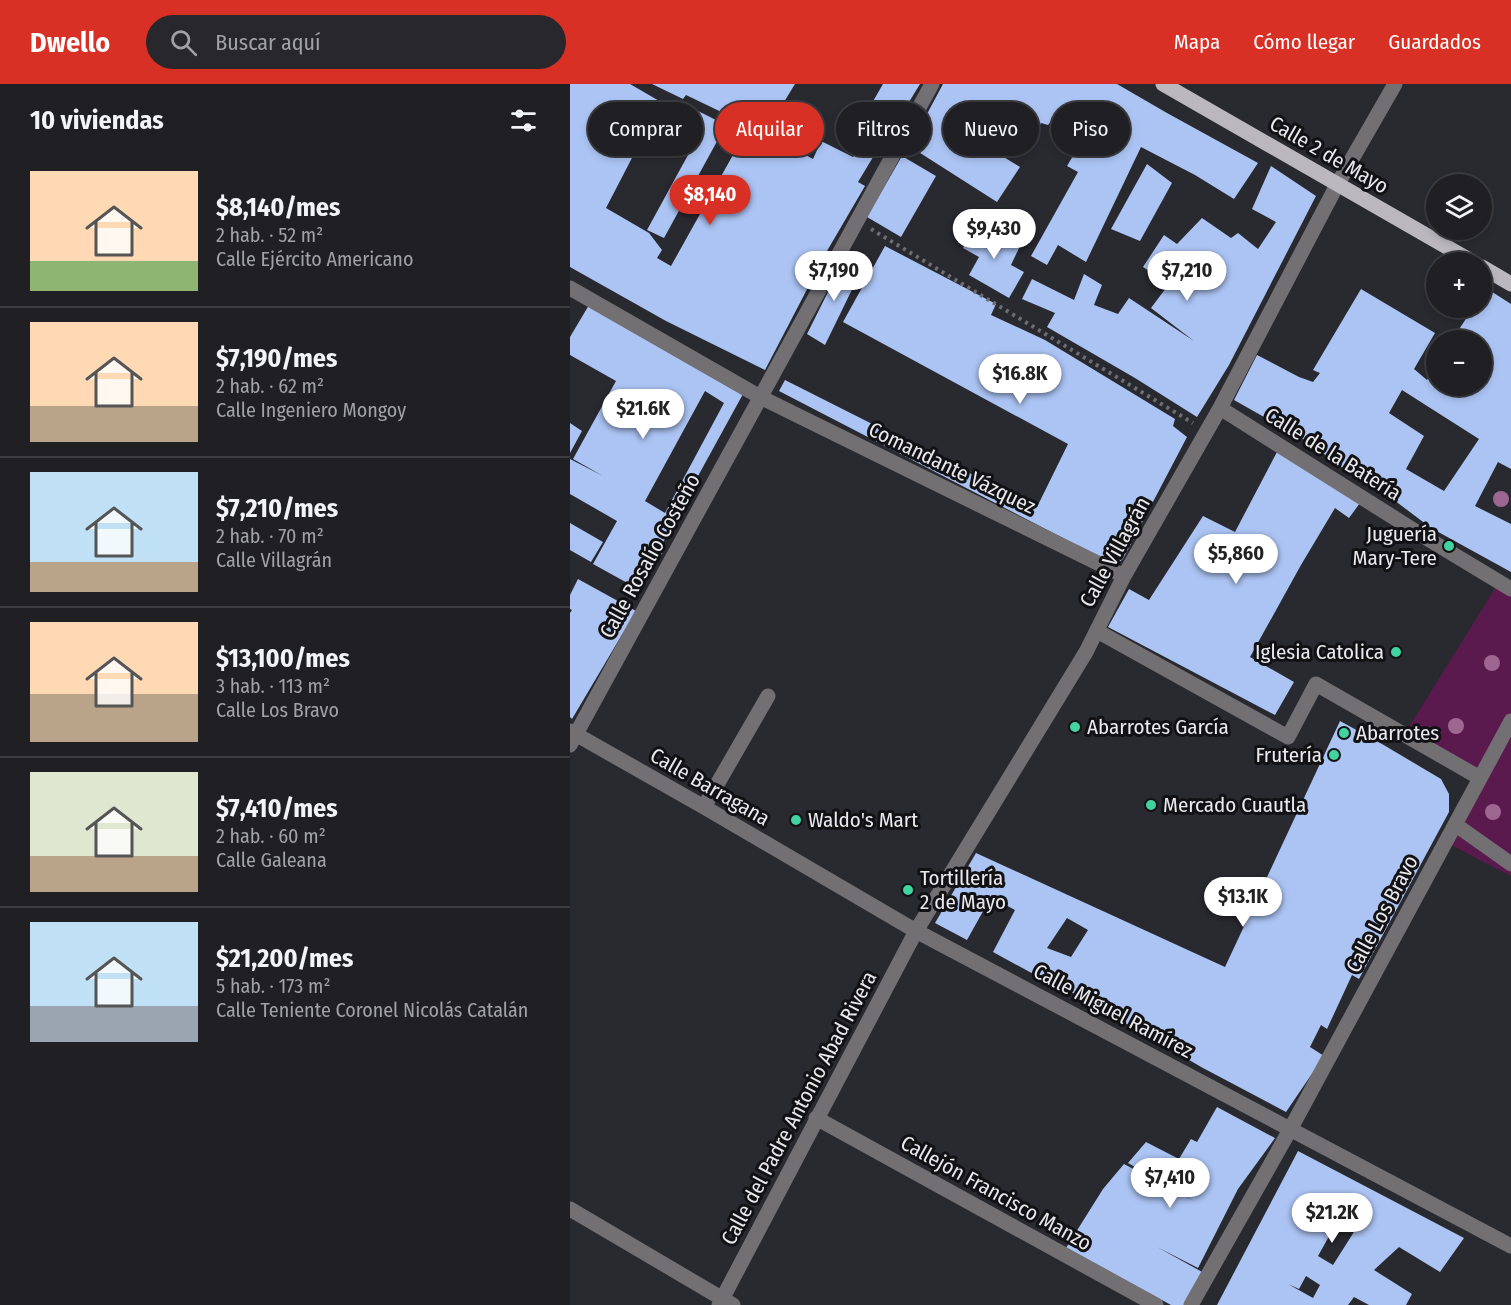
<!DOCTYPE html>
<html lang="es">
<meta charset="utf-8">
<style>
body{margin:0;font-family:"Fira Sans Condensed",sans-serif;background:#27272c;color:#f1f3f6;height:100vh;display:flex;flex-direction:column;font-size:22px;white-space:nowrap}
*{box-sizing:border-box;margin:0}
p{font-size:20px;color:#a1a2a6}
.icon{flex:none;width:33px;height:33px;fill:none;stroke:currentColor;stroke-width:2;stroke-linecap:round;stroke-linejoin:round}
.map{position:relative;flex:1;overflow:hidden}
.side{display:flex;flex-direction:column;background:#1f1f24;width:570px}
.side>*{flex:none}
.guide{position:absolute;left:18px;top:18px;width:570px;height:54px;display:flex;gap:12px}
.controls{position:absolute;left:856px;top:90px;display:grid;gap:12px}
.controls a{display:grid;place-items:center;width:66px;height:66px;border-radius:50%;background:#1f1f24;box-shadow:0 3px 9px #0003,0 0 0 2px #3c3d41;font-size:30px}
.price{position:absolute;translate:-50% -51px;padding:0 14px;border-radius:21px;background:#fff;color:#222;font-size:20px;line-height:39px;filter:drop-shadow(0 2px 3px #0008)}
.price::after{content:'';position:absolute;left:50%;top:36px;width:18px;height:14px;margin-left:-9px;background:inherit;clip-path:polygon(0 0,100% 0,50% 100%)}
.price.current{background:#d93025;color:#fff}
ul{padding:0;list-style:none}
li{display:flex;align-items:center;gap:18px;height:150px;padding:0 30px}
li+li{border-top:2px solid #3c3d41}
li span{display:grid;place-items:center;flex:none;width:168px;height:120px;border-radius:0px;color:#555}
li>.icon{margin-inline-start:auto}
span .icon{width:72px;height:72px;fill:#fffc;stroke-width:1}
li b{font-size:26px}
h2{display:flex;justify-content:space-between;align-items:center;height:72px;padding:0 30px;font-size:26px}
.tag{padding:0 21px;border-radius:27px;background:#1f1f24;box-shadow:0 3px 9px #0003,0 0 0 2px #3c3d41;font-size:21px;line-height:54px}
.tag.current{background:#d93025;color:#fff}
header{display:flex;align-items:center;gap:36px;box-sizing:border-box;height:84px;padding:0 30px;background:#d93025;color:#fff}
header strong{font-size:28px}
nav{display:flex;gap:33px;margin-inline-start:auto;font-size:21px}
.search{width:420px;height:54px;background:#27272c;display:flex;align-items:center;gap:15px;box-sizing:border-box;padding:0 21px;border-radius:33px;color:#a1a2a6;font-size:22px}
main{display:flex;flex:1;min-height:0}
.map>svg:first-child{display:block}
.green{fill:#5b1a4d}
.building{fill:#acc4f4;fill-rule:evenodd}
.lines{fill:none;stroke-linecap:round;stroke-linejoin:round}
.path{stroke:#6d6d73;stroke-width:4;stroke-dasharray:3 4.5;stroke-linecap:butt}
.minor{stroke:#727073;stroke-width:15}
.major{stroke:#bbb7be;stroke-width:15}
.tree{fill:#9e6792}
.poi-dot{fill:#41d4a1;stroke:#121215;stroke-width:2}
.labels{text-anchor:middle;stroke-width:6;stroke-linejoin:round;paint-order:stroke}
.street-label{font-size:21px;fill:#e9e9ee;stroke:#121215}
.poi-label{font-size:21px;fill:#e9e9ee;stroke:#121215;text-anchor:start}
</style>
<header>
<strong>Dwello</strong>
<div class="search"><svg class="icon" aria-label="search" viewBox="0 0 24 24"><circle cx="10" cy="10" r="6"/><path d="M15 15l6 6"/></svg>Buscar aquí</div>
<nav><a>Mapa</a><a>Cómo llegar</a><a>Guardados</a></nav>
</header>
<main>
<section class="side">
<h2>10 viviendas<svg class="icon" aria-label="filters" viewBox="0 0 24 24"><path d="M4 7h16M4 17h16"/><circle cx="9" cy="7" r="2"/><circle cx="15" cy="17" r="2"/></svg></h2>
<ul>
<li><span style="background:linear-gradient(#ffd9b3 75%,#8fb573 0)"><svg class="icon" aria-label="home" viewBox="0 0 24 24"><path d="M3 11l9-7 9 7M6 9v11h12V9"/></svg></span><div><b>$8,140/mes</b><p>2 hab. · 52 m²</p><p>Calle Ejército Americano</p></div></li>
<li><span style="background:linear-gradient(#ffd9b3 70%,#b9a48a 0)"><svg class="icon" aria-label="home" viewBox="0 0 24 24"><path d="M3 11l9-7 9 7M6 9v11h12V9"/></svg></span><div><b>$7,190/mes</b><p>2 hab. · 62 m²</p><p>Calle Ingeniero Mongoy</p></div></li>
<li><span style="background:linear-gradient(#bfe0f5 75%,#b9a48a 0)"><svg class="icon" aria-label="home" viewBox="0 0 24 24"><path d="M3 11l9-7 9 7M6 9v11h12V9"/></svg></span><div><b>$7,210/mes</b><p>2 hab. · 70 m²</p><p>Calle Villagrán</p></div></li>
<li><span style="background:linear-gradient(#ffd9b3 60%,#b9a48a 0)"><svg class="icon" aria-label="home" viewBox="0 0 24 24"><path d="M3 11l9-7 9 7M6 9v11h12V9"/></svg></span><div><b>$13,100/mes</b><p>3 hab. · 113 m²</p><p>Calle Los Bravo</p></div></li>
<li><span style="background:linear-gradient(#dfe7d0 70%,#b9a48a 0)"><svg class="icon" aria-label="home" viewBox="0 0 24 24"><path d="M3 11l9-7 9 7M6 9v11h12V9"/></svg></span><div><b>$7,410/mes</b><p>2 hab. · 60 m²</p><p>Calle Galeana</p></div></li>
<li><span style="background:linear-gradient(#bfe0f5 70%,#9aa5b1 0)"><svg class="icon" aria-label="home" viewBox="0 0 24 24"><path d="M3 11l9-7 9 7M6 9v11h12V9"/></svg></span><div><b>$21,200/mes</b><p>5 hab. · 173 m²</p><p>Calle Teniente Coronel Nicolás Catalán</p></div></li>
</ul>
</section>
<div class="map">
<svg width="941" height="1221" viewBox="0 0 941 1221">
<rect width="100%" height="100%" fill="#292930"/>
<path class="green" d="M929,498L941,505V792L875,758L910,694L834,651Z"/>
<path class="building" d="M0,0H60L91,18L36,124L79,149L92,166L87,174L101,182L173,53L188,62L195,49L243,75L251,57L283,73L307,44L317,50L288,98L295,102L257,167L195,286L96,237L0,183Z
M82,0H225L195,49L116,11L113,15Z
M313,0H350L325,41L298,26Z
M373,0H547L597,29L688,79L664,115L625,91L571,63L516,178L488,161L477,181L461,172L508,88L497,82L523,38L498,18L478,41L471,39L458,63L442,56L432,72L450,83L427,118L336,60L358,28Z
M108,17L156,41L94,154L77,146L118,71L87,54Z
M332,72L366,92L331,153L297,133Z
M577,80L602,99L570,157L541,145Z
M701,82L746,112L659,281L627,333L565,294L477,243L485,229L452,215L462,195L504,216L514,190L532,201L524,221L548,230L559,214L624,257L581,224L599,200L573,183L594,151L607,160L632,134L661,154L668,149L688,165L706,138L682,125Z
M408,137L450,162L441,181L454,188L439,214L399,191L409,173L393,164Z
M315,162L426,220L421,231L475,256L605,335L603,342L617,353L553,475L545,481L209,307L215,296L467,423L498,360L273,238Z
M274,176L292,185L255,261L237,250Z
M916,204L941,220V385L928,378L905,422L941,440V488L861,444L820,413L781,390L738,358L664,316L687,271L729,293L743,298L750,289L743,286L791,205L865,249L844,285L857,296L867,280V302H912V256H882L903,224H912V210ZM832,306L909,355L874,407L836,385L854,352L819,329Z
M19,221L173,310L105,434L91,463L95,465L70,506L23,480L47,437L0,410V375L33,392L3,375L46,297L0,271V253ZM135,307L154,319L95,429L75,417Z
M0,339L12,347L0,369Z
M707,368L790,419L779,434L765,424L731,481L680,573L724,598L705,631L538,543L559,505L579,516L633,432L665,448Z
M0,439L33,458L21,478L0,466Z
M8,495L66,527L2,635L0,633V529L2,526L0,525V511Z
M770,637L812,660L871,695L879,710V728L789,895L782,891L757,945L751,941L740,963L754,972L716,1028L633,984L505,910L478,898L423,868L445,826L421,813L397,856L365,839L406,769L655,883ZM497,834L518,846L501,873L477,864Z
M647,1023L705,1054L668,1105L628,1184L587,1163L634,1189L616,1221H601L496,1164L533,1105L554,1080L624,1117L558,1079L576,1058L609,1075L621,1055L627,1058Z
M728,1067L894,1154L870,1188L829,1163L804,1186L842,1210L836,1221H799L784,1213L778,1221H647ZM771,1131L789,1140L763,1181L748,1172ZM736,1192L750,1201L743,1214L718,1200L729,1205Z"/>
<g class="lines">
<path class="path" d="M301,145L623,339"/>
<path class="minor" d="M0,204L192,314L554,492
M650,324L853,452L941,505
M527,547L718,653L746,600L910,694
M0,647L134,723L346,847L941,1162
M0,661L362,0
M134,723L198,612
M886,741L941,780
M246,1034L586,1221
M0,1125L163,1221
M149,1221L346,847L516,568L554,492L650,324L767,101L825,0
M621,1221L721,1044L941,637"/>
<path class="major" d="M593,0L903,178
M912,183L941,200"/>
</g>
<g class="tree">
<circle cx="931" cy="415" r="8"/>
<circle cx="922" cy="579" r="8"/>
<circle cx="886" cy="642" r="8"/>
<circle cx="923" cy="728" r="8"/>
</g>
<g class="poi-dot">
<circle cx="879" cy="462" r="6"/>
<circle cx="826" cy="568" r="6"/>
<circle cx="505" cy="643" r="6"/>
<circle cx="774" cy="649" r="6"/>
<circle cx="764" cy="671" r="6"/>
<circle cx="581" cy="721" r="6"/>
<circle cx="226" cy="736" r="6"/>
<circle cx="338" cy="806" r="6"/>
</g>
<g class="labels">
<g class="street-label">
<text transform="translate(759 71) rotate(30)" y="7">Calle 2 de Mayo</text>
<text transform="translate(763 370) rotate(32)" y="7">Calle de la Batería</text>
<text transform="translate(382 384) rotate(26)" y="7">Comandante Vázquez</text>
<text transform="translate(545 468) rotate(-61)" y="7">Calle Villagrán</text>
<text transform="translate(80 472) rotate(-61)" y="7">Calle Rosalío Costeño</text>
<text transform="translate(140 703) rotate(30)" y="7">Calle Barragana</text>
<text transform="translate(812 830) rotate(-62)" y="7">Calle Los Bravo</text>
<text transform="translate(543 927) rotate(28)" y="7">Calle Miguel Ramírez</text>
<text transform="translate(229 1024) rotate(-62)" y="7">Calle del Padre Antonio Abad Rivera</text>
<text transform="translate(426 1109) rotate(29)" y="7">Callejón Francisco Manzo</text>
</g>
<g class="poi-label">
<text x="867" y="457" text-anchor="end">Juguería<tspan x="867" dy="24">Mary-Tere</tspan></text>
<text x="814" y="575" text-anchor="end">Iglesia Catolica</text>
<text x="517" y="650">Abarrotes García</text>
<text x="786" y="656">Abarrotes</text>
<text x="752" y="678" text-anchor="end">Frutería</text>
<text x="593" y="728">Mercado Cuautla</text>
<text x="238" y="743">Waldo's Mart</text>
<text x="350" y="801">Tortillería<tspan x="350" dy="24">2 de Mayo</tspan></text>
</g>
</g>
</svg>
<div class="controls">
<a><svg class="icon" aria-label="layers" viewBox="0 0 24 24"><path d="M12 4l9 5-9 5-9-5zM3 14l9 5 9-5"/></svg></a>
<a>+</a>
<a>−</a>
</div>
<b class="price current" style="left:140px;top:142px">$8,140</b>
<b class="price" style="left:424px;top:176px">$9,430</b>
<b class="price" style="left:264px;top:218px">$7,190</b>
<b class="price" style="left:617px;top:218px">$7,210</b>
<b class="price" style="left:450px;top:321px">$16.8K</b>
<b class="price" style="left:73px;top:356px">$21.6K</b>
<b class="price" style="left:666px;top:501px">$5,860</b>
<b class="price" style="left:673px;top:844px">$13.1K</b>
<b class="price" style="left:600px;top:1125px">$7,410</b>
<b class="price" style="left:762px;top:1160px">$21.2K</b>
<div class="guide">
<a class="tag">Comprar</a>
<a class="tag current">Alquilar</a>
<a class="tag">Filtros</a>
<a class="tag">Nuevo</a>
<a class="tag">Piso</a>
</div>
</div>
</main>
